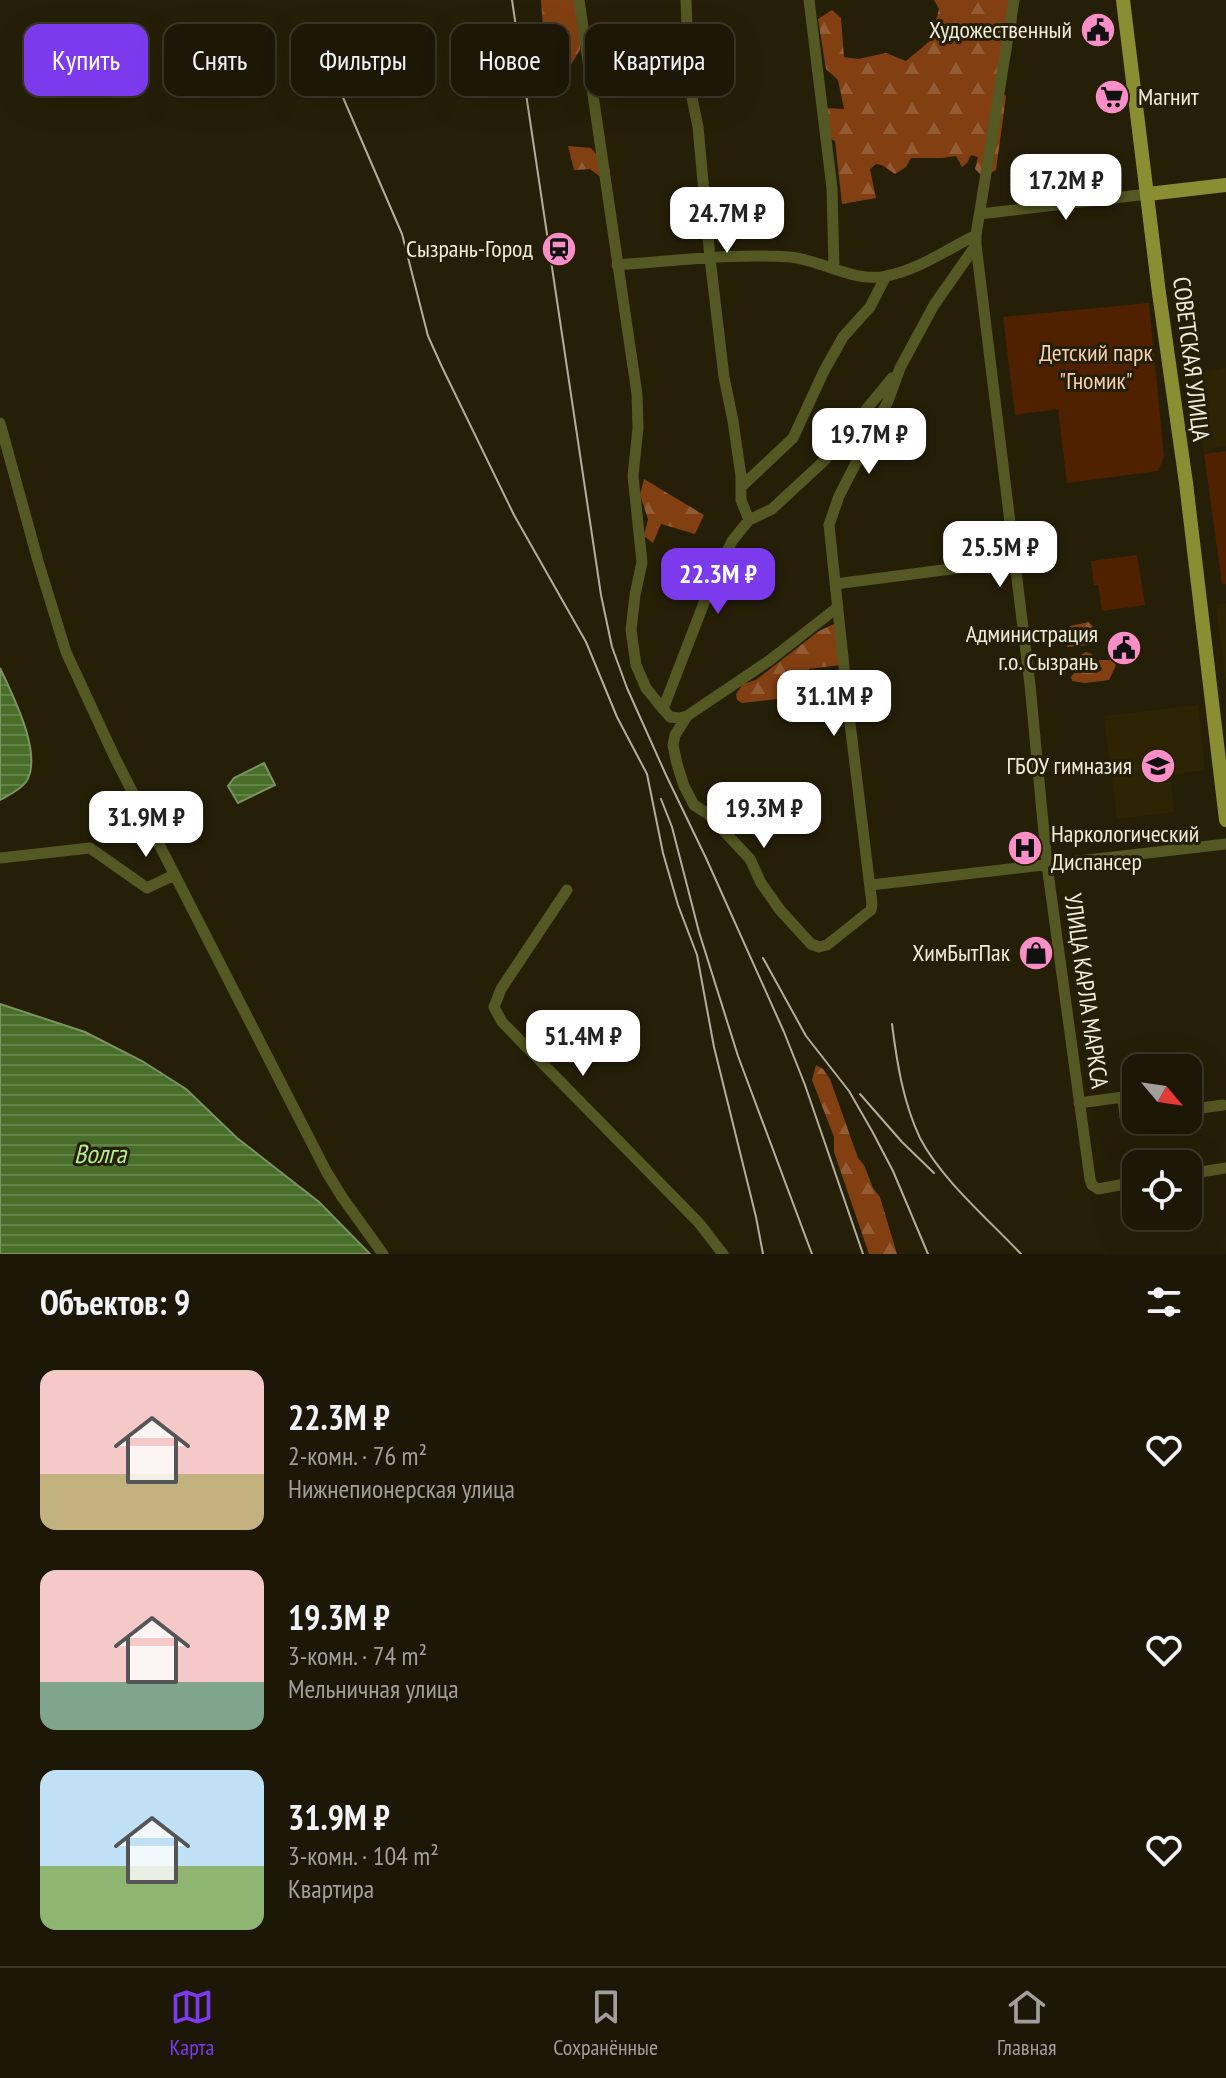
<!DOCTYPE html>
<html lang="ru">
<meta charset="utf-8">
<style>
body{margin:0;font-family:"PT Sans Narrow",sans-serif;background:#252010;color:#f1f3f6;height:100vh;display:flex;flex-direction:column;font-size:30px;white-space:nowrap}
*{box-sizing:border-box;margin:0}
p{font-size:26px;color:#a09f9b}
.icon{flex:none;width:44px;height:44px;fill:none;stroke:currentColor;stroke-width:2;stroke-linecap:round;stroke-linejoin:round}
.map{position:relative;height:1254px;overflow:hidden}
.sheet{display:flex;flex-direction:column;background:#1c1706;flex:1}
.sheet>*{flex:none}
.banner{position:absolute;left:24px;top:24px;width:800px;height:72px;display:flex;gap:16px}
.needle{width:52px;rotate:119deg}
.controls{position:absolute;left:1122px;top:1054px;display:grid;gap:16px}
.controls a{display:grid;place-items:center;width:80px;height:80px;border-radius:16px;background:#1c1706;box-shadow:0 8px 32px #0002,0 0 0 2px #3a3628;font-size:40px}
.price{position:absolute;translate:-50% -68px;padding:0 18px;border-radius:16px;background:#fff;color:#222;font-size:26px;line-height:52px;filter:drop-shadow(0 2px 4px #0008)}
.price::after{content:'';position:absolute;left:50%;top:48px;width:24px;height:18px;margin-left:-12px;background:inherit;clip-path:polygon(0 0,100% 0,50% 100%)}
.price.selected{background:#7c3aed;color:#fff}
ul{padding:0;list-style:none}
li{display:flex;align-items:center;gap:24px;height:200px;padding:0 40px}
li span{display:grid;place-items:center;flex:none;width:224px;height:160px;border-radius:16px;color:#555}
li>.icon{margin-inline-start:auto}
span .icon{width:96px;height:96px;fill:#fffc;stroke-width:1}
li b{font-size:34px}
h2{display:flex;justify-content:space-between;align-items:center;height:96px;padding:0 40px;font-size:34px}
.tag{padding:0 28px;border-radius:16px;background:#1c1706;box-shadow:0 8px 32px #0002,0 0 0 2px #3a3628;font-size:28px;line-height:72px}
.tag.selected{background:#7c3aed;color:#fff}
.menu{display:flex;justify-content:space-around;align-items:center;height:112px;border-top:2px solid #3a3628;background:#1c1706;font-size:22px;color:#a09f9b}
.menu a{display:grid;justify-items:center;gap:4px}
.menu .selected{color:#7c3aed}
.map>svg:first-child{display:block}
.built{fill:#2d2404}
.forest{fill:url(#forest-firs)}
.park{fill:#4f2100}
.water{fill:url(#water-rules);stroke:#7a945f;stroke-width:2}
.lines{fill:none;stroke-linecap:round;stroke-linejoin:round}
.minor{stroke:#545822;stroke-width:11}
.major{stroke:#898e33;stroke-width:14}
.rail{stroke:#b2ad9d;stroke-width:2}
.labels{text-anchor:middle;stroke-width:6;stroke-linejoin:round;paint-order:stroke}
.poi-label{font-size:24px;fill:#efebdd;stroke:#261f08;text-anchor:end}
.park-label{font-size:24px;fill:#f8cfb9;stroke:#261f08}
.street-label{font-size:24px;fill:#efebdd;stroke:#261f08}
.water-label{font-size:26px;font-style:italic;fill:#b5ed8d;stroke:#261f08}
</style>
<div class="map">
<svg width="1226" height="1254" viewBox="0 0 1226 1254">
<defs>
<pattern id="forest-firs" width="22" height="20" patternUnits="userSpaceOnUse" patternTransform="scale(2)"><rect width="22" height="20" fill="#824012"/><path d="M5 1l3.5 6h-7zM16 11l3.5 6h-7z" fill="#945c34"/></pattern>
<pattern id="water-rules" width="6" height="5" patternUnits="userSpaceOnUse" patternTransform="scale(2)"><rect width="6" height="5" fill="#486e29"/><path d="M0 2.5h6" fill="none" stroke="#638348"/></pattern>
</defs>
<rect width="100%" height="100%" fill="#261f08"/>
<path class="built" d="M1226,368V446L1214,448L1204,454L1191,374Z
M1226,603V685L1216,604Z
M1198,705L1205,770L1170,775L1175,812L1117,819L1104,716Z"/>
<path class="forest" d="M541,0H577L580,17V50L569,68H556L544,42Z
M934,0H1018L1016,29L1008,36L1002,93L1006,96L996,170L983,177L975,169L978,157L971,155L967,163L962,167L956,156L942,158H911L906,167L895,174L882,165L876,164L870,169L876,198L842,204L835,141L826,137L825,108L844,109L838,80L826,69L818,19L832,10L841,18L844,57L858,59L886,53L906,61L931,40L939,9Z
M568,146L591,148L610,170V184L590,169L574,170Z
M644,479L704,515L695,534L661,524L653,543L644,536L648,519L640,495Z
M1089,622L1093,627L1086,638L1088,645L1068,647L1067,632L1070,626Z
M834,624L841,665L809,669L811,695L742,703L737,700L736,694L743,684L756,680L819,631Z
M1086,652L1092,654L1096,660L1093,669L1087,670V673L1101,671L1102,668L1098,665L1099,660H1113L1116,665L1109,680L1085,683L1072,681L1071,677L1075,672L1070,667V663L1076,661L1085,663V661L1079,656Z
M816,1065L823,1069L830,1079L858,1158L864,1165L873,1188L880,1197L897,1254H869L834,1152V1137L812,1080Z"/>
<path class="park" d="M1149,303L1164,457L1158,471L1067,483L1058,409L1015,415L1003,317Z
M1226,451V584H1222L1204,454Z
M1137,555L1145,605L1102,611L1098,585H1094L1091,561Z"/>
<path class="water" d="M0,668C12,694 44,755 26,782C20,790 9,795 0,800Z
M264,763L275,785L238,803L228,786L234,778Z
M0,1004L85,1032L142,1061L186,1089L237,1138L319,1202L370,1254H0Z"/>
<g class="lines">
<path class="minor" d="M579,0L637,394L638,428L633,476L642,562L635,595L631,630L636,665L646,688L663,709
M686,0L687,27L694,59L691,93L698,127L710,258L724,377L733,421L741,476V500L749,520
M809,0L832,188L834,269
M1014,0L976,235V245L1030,685L1047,865L1090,1179L1092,1185L1098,1189L1136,1182
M980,214L1148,194
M617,265C674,261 733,253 790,257C822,260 854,283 886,276C918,270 948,249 976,235
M0,423L38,561L66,652L115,758L326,1171L342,1197L383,1254
M741,487L793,438L824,371L843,337L870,307L886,276
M835,584L1013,561
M838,607L770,660L687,716L680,718L670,717L663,709L709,590L732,541L749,520L772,509L825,460L892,378
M687,716L675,735L673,745L677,764L684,786L694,805L708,814L750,859L761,883L780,910L811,944L819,947L827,945L871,910L872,904L849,715L829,525L839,496L888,401L900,368L934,305L976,245
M0,858L90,848L147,888L174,875
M871,885L1226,844
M567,890L501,989L494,1007L502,1022L699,1223L723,1254
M1079,1103L1123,1097L1125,1117L1136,1116
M1188,1110L1223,1105
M1188,1174L1226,1168"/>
<path class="major" d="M1123,0L1159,293L1186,483L1226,820
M1148,194L1226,185"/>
<path class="rail" d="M512,0L601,595L612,647L627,688L666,775L706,858L784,1032L805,1085L863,1254
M332,72L402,234L428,336L442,367L514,515L586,642L617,717L647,774L663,853L678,905L697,955L714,1047L756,1217L763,1254
M661,799L672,827L699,932L738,1056L812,1254
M763,958L806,1036L849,1091L872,1131L893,1171L928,1254
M892,1024C897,1063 903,1102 920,1138C941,1179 989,1220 1021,1254
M860,1094L902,1142L934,1173"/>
</g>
<defs>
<g id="civic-disc" transform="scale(1.8)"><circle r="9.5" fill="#fa8fc7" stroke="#261f08"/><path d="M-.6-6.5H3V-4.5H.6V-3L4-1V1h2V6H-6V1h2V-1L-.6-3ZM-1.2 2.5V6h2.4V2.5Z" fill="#111"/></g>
<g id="supermarket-disc" transform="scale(1.8)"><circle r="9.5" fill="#fa8fc7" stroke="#261f08"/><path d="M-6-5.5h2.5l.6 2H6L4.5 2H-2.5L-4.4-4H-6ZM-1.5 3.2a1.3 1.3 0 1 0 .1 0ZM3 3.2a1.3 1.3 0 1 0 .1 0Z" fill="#111"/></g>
<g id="station-disc" transform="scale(1.8)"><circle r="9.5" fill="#fa8fc7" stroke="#261f08"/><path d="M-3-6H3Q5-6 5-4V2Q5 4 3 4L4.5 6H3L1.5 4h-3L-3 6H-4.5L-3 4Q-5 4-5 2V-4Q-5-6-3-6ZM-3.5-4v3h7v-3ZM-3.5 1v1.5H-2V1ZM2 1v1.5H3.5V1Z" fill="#111"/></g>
<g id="school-disc" transform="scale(1.8)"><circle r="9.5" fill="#fa8fc7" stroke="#261f08"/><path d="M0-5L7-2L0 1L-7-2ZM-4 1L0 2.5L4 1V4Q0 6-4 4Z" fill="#111"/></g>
<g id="hospital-disc" transform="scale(1.8)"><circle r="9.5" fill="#fa8fc7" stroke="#261f08"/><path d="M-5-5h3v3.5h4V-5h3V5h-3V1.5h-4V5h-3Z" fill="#111"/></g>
<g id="shop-disc" transform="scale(1.8)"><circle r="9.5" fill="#fa8fc7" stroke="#261f08"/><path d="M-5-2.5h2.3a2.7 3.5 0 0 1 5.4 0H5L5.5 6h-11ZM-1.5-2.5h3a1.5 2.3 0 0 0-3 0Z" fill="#111"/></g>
</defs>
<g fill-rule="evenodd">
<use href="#civic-disc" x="1098" y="30"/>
<use href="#supermarket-disc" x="1112" y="97"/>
<use href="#station-disc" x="559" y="249"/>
<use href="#civic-disc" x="1124" y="648"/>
<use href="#school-disc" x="1158" y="766"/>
<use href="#hospital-disc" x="1025" y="848"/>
<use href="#shop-disc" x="1036" y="953"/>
</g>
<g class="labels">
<g class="poi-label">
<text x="1072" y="38">Художественный</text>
<text x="1138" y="105" text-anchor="start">Магнит</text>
<text x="533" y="257">Сызрань-Город</text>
<text x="1098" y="642">Администрация<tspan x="1098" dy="28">г.о. Сызрань</tspan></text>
<text x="1132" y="774">ГБОУ гимназия</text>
<text x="1051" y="842" text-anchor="start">Наркологический<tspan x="1051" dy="28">Диспансер</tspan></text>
<text x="1010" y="961">ХимБытПак</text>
</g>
<g class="park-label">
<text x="1096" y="361">Детский парк<tspan x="1096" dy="28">"Гномик"</tspan></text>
</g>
<g class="street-label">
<text transform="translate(1191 359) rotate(83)" y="8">СОВЕТСКАЯ УЛИЦА</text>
<text transform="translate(1086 991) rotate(82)" y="8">УЛИЦА КАРЛА МАРКСА</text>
</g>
<g class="water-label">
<text x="100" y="1163">Волга</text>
</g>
</g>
</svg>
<div class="controls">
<a><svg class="needle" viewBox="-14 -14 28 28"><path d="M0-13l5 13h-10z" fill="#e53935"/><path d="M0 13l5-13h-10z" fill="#a09f9b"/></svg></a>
<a><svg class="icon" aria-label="locate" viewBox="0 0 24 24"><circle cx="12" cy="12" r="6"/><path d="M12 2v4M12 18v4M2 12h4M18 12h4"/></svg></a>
</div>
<b class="price" style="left:1066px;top:222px">17.2M ₽</b>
<b class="price" style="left:727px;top:255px">24.7M ₽</b>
<b class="price" style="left:869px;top:476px">19.7M ₽</b>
<b class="price" style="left:1000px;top:589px">25.5M ₽</b>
<b class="price selected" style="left:718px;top:616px">22.3M ₽</b>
<b class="price" style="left:834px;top:738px">31.1M ₽</b>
<b class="price" style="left:764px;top:850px">19.3M ₽</b>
<b class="price" style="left:146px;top:859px">31.9M ₽</b>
<b class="price" style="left:583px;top:1078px">51.4M ₽</b>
<div class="banner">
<a class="tag selected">Купить</a>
<a class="tag">Снять</a>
<a class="tag">Фильтры</a>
<a class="tag">Новое</a>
<a class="tag">Квартира</a>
</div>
</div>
<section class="sheet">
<h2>Объектов: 9<svg class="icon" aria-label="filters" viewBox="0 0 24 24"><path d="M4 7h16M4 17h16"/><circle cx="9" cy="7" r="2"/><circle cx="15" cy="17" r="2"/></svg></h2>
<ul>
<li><span style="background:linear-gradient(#f6c9c9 65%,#c2b280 0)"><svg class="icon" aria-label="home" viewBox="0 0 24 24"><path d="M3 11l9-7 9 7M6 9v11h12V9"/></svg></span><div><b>22.3M ₽</b><p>2-комн. · 76 m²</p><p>Нижнепионерская улица</p></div><svg class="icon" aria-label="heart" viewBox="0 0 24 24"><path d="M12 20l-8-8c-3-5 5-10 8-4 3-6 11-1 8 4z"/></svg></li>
<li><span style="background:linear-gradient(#f6c9c9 70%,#7fa58c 0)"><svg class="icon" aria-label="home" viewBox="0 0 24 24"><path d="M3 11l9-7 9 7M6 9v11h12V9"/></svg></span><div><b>19.3M ₽</b><p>3-комн. · 74 m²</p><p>Мельничная улица</p></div><svg class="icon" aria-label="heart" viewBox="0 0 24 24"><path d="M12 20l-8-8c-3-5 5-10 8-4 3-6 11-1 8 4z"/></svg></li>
<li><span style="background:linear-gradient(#bfe0f5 60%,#8fb573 0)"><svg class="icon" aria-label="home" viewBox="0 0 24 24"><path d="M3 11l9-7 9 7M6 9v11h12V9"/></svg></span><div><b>31.9M ₽</b><p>3-комн. · 104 m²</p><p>Квартира</p></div><svg class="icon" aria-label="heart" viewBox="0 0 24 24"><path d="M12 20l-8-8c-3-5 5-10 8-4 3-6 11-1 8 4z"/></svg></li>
</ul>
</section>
<nav class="menu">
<a class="selected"><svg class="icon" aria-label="map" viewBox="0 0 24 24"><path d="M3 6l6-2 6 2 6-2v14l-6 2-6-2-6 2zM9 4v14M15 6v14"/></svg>Карта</a>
<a><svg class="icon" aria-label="saved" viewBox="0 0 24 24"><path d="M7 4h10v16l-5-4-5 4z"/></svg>Сохранённые</a>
<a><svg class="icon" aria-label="home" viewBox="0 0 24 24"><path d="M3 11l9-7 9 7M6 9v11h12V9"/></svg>Главная</a>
</nav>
